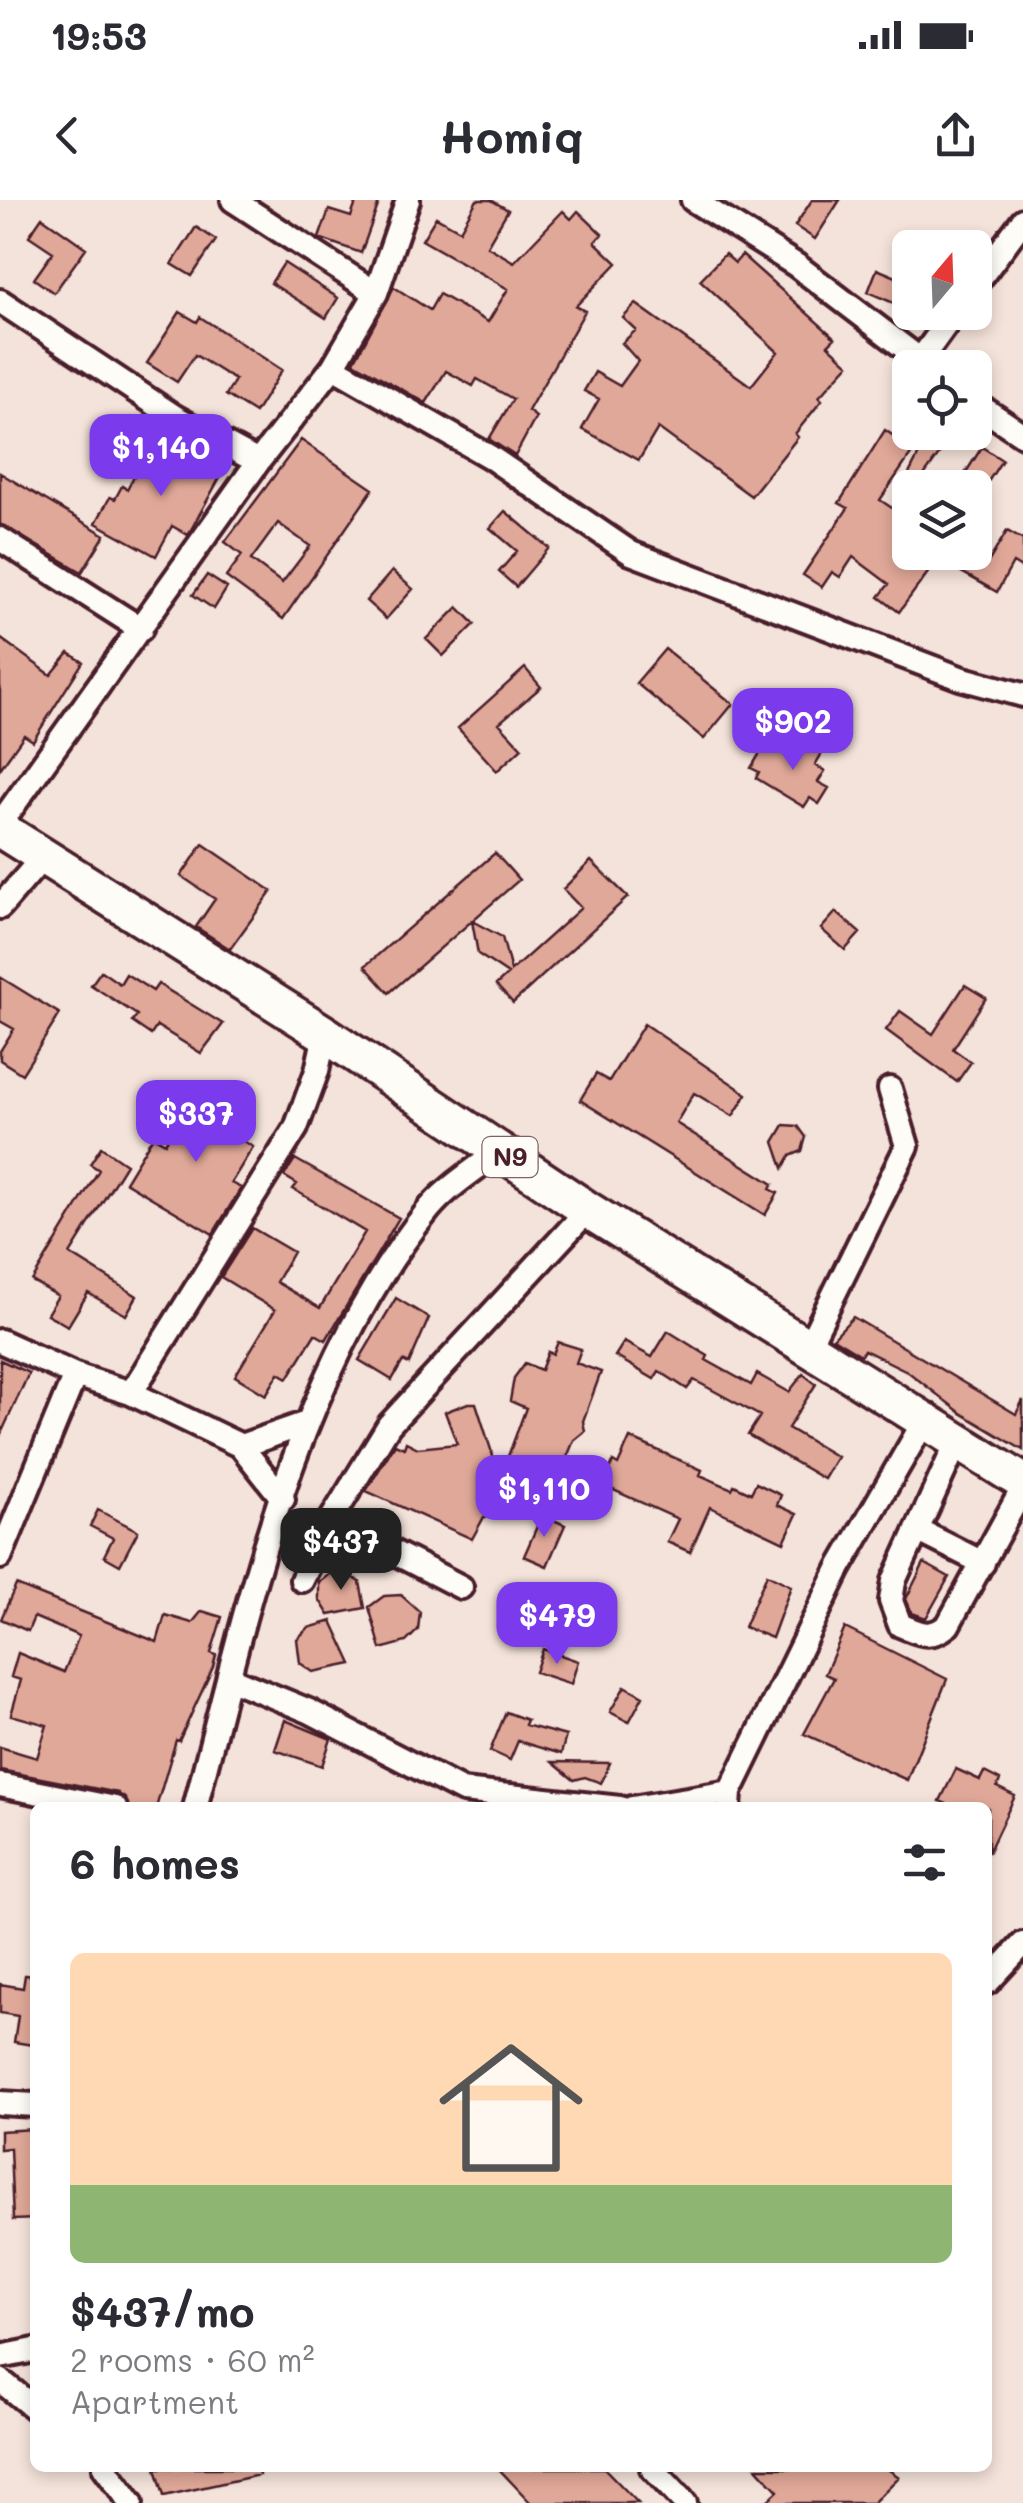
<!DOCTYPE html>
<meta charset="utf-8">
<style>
body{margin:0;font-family:Mali,sans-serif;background:#f7f7f7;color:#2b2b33;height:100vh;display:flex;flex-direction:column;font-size:38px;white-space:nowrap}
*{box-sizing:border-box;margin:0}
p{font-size:32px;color:#7c7c81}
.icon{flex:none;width:55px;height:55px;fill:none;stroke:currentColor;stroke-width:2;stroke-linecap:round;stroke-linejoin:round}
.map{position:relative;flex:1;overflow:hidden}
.sheet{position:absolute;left:30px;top:1602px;width:962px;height:670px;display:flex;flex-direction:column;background:#fff;border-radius:15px;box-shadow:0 5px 15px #0003}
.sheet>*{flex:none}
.needle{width:65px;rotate:19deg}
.buttons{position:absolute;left:892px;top:30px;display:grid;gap:20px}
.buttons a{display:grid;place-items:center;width:100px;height:100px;border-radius:15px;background:#fff;box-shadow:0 5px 15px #0003;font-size:50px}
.price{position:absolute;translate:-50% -85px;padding:0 22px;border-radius:20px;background:#7c3aed;color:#fff;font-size:32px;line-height:65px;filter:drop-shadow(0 2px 5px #0008)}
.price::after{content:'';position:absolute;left:50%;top:60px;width:30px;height:22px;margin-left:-15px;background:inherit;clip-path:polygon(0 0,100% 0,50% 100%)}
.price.selected{background:#222;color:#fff}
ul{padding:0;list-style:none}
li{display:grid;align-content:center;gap:20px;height:530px;padding:0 40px}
li span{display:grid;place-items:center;height:310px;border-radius:15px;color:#555}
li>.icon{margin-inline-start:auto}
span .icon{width:180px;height:180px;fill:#fffc;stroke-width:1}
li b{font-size:42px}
h2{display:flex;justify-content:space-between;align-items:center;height:120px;padding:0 40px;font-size:42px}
.status{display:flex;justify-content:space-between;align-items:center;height:70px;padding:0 50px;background:#fff;direction:ltr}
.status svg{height:28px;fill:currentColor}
header{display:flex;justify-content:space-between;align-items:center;height:130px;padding:0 40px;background:#fff;font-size:45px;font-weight:800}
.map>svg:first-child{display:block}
.building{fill:#e0a898;stroke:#4a1f2b;stroke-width:2.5;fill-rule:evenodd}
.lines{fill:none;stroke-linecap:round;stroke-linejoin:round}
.minor-casing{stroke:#4a1f2b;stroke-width:30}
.highway-casing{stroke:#4a1f2b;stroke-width:42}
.minor{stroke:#fdfcf7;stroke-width:22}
.highway{stroke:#fdfcf7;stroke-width:35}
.labels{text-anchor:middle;stroke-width:10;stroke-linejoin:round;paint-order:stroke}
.shield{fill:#fdfcf7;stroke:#806168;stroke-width:2.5}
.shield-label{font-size:25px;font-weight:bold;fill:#4a1f2b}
</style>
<div class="status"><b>19:53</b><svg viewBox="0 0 49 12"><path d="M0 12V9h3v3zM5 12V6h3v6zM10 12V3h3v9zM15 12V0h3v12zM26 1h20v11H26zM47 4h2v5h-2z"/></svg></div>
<header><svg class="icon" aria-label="back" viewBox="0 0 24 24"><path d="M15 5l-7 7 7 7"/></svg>Homiq<svg class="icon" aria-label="share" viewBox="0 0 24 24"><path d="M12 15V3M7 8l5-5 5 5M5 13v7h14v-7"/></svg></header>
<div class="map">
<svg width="1023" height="2303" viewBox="0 0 1023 2303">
<rect width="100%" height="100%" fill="#f4e3da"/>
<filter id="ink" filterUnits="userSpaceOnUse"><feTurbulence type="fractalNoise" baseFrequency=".01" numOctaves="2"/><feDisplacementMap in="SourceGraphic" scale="20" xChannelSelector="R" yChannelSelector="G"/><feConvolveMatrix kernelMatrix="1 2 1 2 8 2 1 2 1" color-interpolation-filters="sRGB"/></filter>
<g filter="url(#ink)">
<path class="building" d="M357,0H380L361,53L319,38L329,10L351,17Z
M477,0H491L508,10L487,46L514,62L563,11L571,19L578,11L602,34L595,42L617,63L576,106L585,111L528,211L536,217L515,256L489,239L513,199L477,179L473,186L446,171L426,203L354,162L394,87L430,110L439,94L488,122L508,89L422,40L436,17L460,30Z
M812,0H840L815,39L795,26Z
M42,17L86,48L54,93L34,79L53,52L29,36Z
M196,27L216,40L192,76L172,64Z
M725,54L735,63L742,55L835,138L828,145L849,164L819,197L822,200L795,234L798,237L751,296L658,228L639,260L582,229L599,199L584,191L595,172L620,186L638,161L622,143L636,130L623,118L636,104L751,186L778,152L700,80Z
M284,63L338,98L326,118L271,83Z
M877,69L896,77L910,75V110L868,92Z
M180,112L197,122L200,117L282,170L255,213L226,195L235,180L195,155L177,182L147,163Z
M885,230L914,250L880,300L910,320V352H974L989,361L1007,331L1023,340V369L1013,363L997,392L938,359L899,412L879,397L889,384L853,357L840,377L832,372L822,387L803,375L848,308L839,303Z
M301,240L373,289L283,419L226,377L242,355L225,342ZM278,323L310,346L282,383L251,360Z
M926,240L943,249L915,288H910L909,297L900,292Z
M151,245L178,260L184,248L224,270L188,335L172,326L156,356L96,323L110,297L115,299L122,286L127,289Z
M982,247L1002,260L984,288H956Z
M0,273L105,335L82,372L0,324Z
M505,311L549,348L516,387L499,372L517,351L490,328Z
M392,371L413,389L386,419L366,401Z
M207,375L227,388L214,409L193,395Z
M458,407L475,424L443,456L426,439Z
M0,438L51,475L69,453L83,462L33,541L24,535L0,569Z
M665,449L733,504L704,539L636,483Z
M525,468L541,487L499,523L522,548L497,571L458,528Z
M809,541L824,550L815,565L825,571L818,582L829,588L819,604L810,598L804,607L756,578L759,572L751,568L766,543L784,554L789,547L801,554Z
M203,644L272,691L230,749L196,727L215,699L181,676Z
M495,653L519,680L389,793L365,766Z
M591,661L628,697L513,803L496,785L508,774L478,754L472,721L502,737L511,771L581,708L563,689Z
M836,712L860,733L845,750L821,729Z
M101,771L120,784L126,774L153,791L158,784L223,824L201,853L157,826L151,835L132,822L137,815L91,785Z
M0,777L60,814L22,874L0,860V851L14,829L0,821Z
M965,785L986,798L953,849L971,862L957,882L886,830L900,811L933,834Z
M644,824L747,894L733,916L694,893L676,923L773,984L770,989L778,993L765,1015L580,900L596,874L609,881Z
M221,896L249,910L235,936L253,947L231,983L241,988L213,1034L125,982L153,936L165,943L187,907L212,922Z
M784,925L798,926L806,937L802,951L790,956L783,968L774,942Z
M101,947L126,964L70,1054L137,1096L126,1115L88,1093L68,1126L47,1114L58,1096L32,1081L99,970L90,964Z
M295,959L399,1018L326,1140L315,1134L288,1178L279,1173L266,1195L235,1176L275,1110L221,1077L252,1028L293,1052L276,1082L320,1108L365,1032L293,989L297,984L284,976Z
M396,1098L429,1118L409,1164L403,1161L392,1180L359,1160Z
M853,1117L1016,1214L1023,1200V1250L961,1213L907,1171L864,1150L861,1155L833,1138Z
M668,1131L708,1156L706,1160L751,1185L757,1174L789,1192L803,1174L816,1184L788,1228L837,1257L824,1279L748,1235L760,1216L694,1180L687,1189L659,1171L654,1179L615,1156L624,1142L652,1157Z
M558,1142L581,1149L576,1163L601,1172L583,1221L585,1231L574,1240L545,1312L484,1317L472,1339L366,1291L395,1244L404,1248L406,1242L418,1248L457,1244L445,1212L468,1203H476L500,1278L526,1208L510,1201L514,1178L525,1163L541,1170L548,1152L553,1154Z
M0,1160L29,1173L0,1236Z
M630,1238L702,1270L700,1275L732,1289L734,1285L751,1293L756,1283L781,1295L777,1305L797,1314L784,1342L710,1307L690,1352L667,1342L678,1319L602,1285L613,1262L618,1265Z
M98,1310L138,1331L120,1365L104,1356L113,1338L90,1326Z
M542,1315L565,1325L547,1366L524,1356Z
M924,1363L949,1377L926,1418L912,1413L906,1399Z
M339,1368L360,1382L365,1408L329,1415L319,1399V1382Z
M767,1374L791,1386L772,1438L744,1427Z
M16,1385L157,1442L165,1415L192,1423L202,1411L222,1417L211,1453L216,1455L213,1467L179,1541L176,1540L156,1608H130L118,1593L0,1570V1547L37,1558L47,1525L11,1515L21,1480L11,1477L18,1453L64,1472L79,1436L34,1417L28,1431L1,1419Z
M401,1395L420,1412L418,1430L406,1442L381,1449L369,1407L384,1396Z
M332,1421L352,1464L313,1472L300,1463L297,1439L308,1428Z
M845,1428L947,1479L907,1580L804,1534L834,1478L825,1474Z
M543,1449L578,1461L571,1484L535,1472Z
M625,1486L643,1496L629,1522L610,1512Z
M506,1512L527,1520L525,1525L566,1536L561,1554L518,1541L510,1560L490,1551Z
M285,1520L331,1539L322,1566L275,1550Z
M552,1562H553L610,1563L601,1583L585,1577L574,1580Z
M956,1569L980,1580L984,1572L1000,1580L997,1587L1015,1596L988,1653V1608H955L940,1601Z
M25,1775L35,1776L33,1845L14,1842L18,1816L0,1813V1784L23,1788Z
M35,1929V2019L13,2020L10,1948L0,1949V1931Z
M156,2268H258L259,2275L164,2296Z
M498,2268H604L638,2303H531Z
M757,2268H886L899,2277L873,2303H765L778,2291Z"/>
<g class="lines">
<g class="minor-casing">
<path id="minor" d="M233,0L376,93
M693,0L796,65L931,168
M975,85L1023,20
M0,101L175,217L258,262L333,167L376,93L408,0
M921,159L955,112
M333,167L490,257L631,353L960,478L1023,495
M975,203L1023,235
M0,339L141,429
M0,624L258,262
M0,707L44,656
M0,1141L75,1175
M808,1147L907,946L890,889
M131,1193L241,1246L307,1223
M958,1240L894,1381L891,1401L900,1425C920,1433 930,1440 948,1425L1023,1288
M241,1246L283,1299
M331,1320L461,1387
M917,1330L983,1363
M0,1357L75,1175L131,1193L296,928L317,871L325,834
M302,1380L331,1320L389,1225L588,1010
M229,1478L309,1511L463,1591L620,1608
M0,1585L115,1608
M195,1608C247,1408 296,1172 429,1009C448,986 477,969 500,950
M632,1608L730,1592
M729,1608L730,1592L839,1369L925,1220
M988,1782L1023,1744
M0,1903L35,1905
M0,2157L35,2150
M0,2180L35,2209
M105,2268L131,2303
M652,2268L685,2303"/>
</g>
<g class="highway-casing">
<path id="highway" d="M0,629L325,834L588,1010L1023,1282"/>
</g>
<use href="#minor" class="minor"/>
<use href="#highway" class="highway"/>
</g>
</g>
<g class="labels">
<rect class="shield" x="482.5" y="937" width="55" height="40" rx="8"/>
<g class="shield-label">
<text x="510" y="966">N9</text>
</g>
</g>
</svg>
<div class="buttons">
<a><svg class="needle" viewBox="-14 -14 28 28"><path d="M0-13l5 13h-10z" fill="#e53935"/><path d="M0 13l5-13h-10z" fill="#7c7c81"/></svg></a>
<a><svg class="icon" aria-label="locate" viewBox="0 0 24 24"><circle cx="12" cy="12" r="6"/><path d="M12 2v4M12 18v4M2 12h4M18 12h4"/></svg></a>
<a><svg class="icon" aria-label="layers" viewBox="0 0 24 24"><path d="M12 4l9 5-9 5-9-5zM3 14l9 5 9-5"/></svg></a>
</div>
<b class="price" style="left:161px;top:299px">$1,140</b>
<b class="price" style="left:793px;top:573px">$902</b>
<b class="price" style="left:196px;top:965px">$337</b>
<b class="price" style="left:544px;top:1340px">$1,110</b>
<b class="price selected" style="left:341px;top:1393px">$437</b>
<b class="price" style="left:557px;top:1467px">$479</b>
<section class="sheet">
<h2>6 homes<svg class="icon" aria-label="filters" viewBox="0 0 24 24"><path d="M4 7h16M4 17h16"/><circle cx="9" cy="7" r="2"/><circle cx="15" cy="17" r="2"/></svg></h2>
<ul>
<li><span style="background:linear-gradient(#ffd9b3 75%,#8fb573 0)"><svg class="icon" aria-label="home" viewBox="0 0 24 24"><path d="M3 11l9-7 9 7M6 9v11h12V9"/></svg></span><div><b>$437/mo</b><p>2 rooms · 60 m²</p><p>Apartment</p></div></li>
</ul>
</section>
</div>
